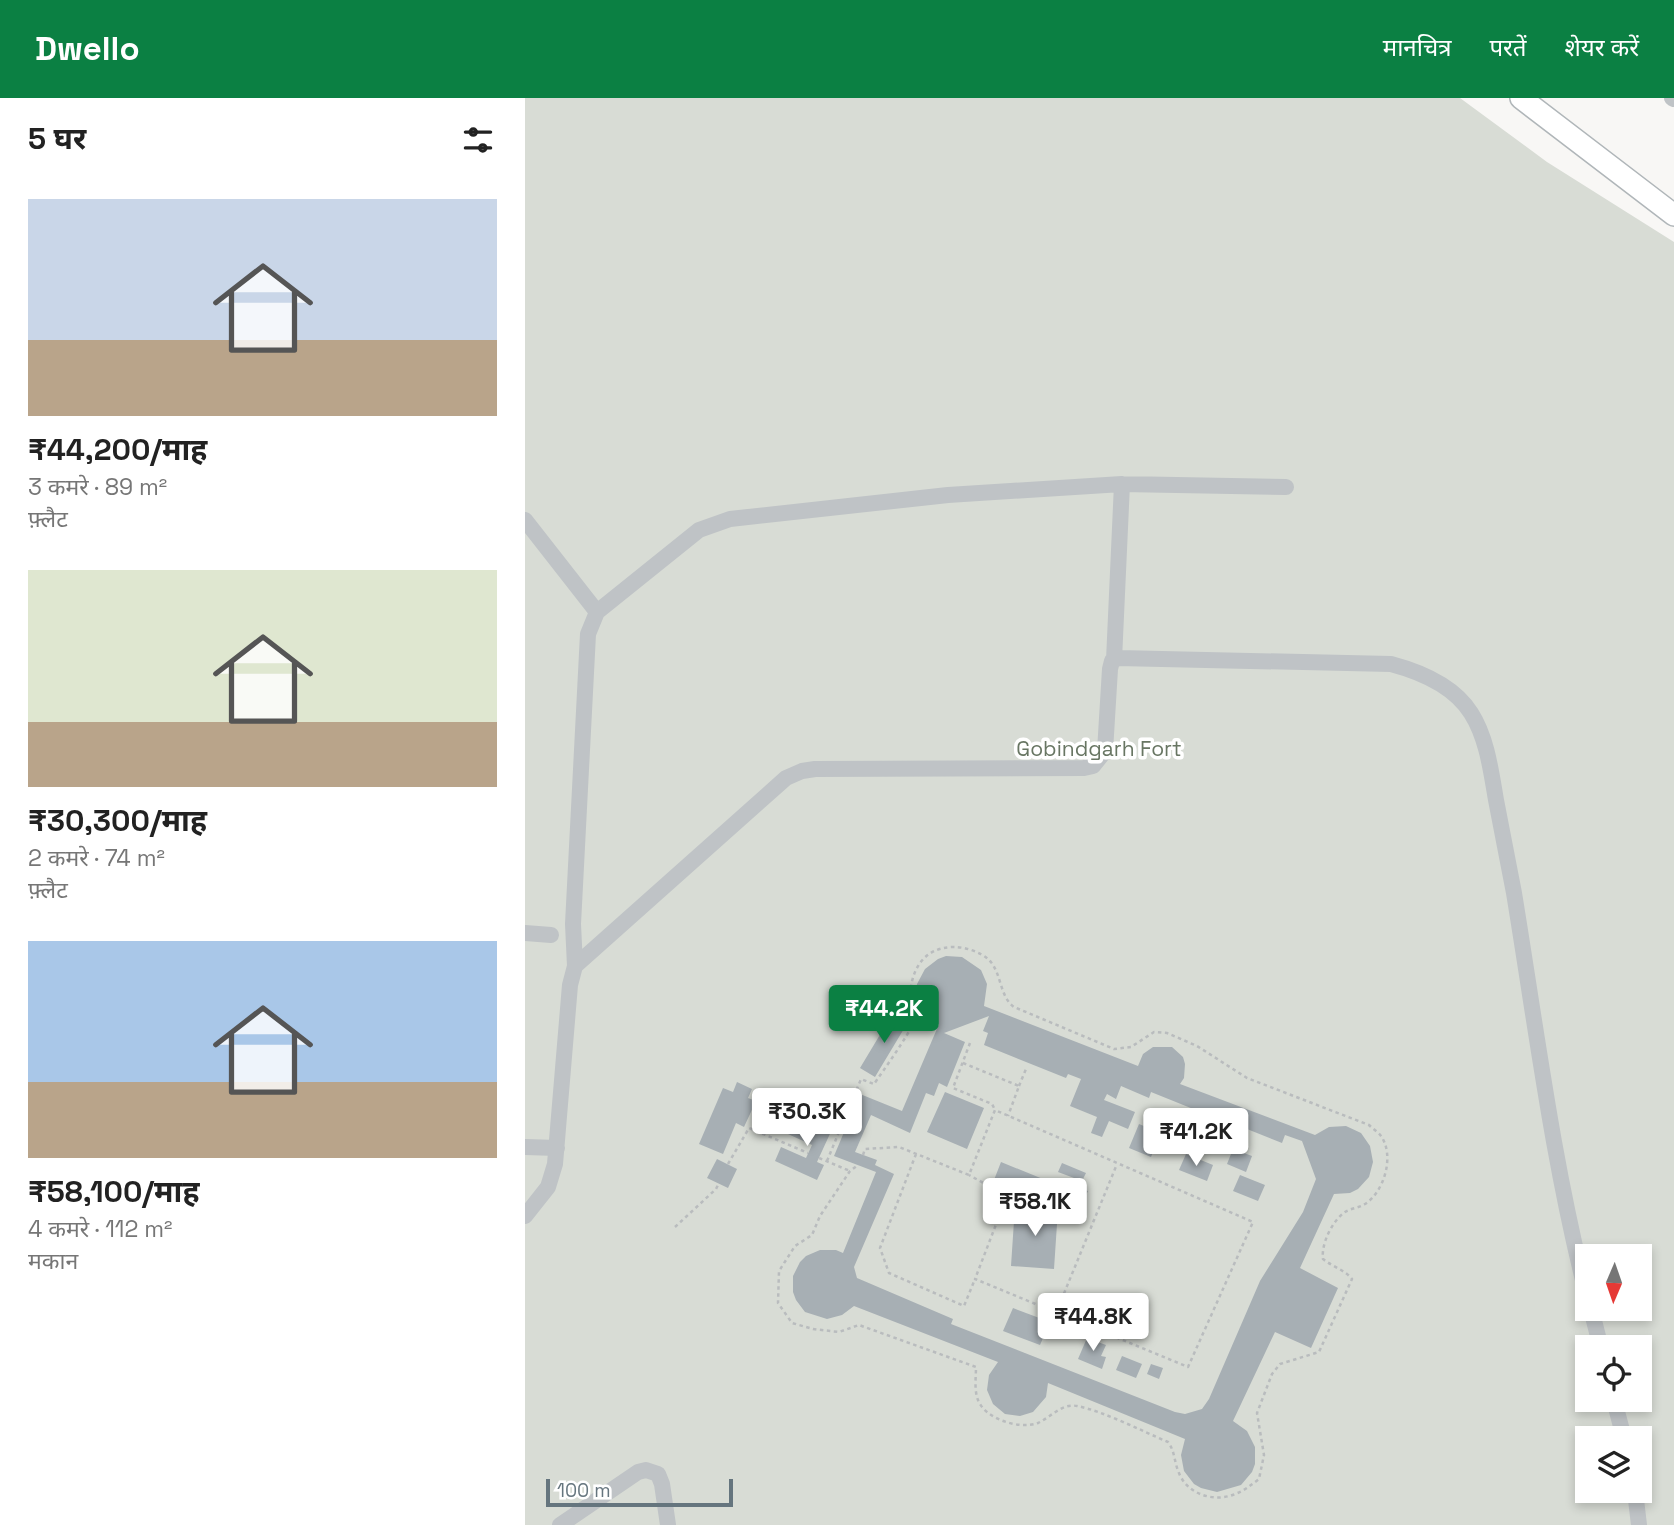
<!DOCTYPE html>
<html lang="hi">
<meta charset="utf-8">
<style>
body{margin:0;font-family:"Space Grotesk","Noto Sans Devanagari",sans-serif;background:#f2f2f2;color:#222;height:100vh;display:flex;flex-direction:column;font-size:26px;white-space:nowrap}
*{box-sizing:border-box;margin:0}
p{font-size:23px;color:#767676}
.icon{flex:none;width:38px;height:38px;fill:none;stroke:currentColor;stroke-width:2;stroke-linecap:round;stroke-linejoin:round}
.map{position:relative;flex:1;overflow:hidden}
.panel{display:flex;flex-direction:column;background:#fff;width:525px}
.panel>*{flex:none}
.needle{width:46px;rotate:182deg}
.tools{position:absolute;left:1050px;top:1146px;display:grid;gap:14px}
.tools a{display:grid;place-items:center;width:77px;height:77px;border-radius:0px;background:#fff;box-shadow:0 4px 10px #0003;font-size:35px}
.scale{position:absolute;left:21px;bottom:18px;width:187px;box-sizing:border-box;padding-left:7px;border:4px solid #65757e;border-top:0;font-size:19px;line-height:24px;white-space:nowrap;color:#65757e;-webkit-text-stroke:5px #fff;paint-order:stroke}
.price{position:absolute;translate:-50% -60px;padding:0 16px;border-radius:7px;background:#fff;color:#222;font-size:23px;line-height:46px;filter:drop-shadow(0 2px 4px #0008)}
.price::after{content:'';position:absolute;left:50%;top:42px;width:21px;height:16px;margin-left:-10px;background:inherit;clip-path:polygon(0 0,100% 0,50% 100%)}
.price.current{background:#0b8043;color:#fff}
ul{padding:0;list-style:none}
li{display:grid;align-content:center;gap:14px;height:371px;padding:0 28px}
li span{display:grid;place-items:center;height:217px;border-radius:0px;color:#555}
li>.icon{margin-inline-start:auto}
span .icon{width:126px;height:126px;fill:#fffc;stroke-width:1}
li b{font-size:30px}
h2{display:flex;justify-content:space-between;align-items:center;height:84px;padding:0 28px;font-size:30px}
header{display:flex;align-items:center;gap:42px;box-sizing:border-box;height:98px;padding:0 35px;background:#0b8043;color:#fff}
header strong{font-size:33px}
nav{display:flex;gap:38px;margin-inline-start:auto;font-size:24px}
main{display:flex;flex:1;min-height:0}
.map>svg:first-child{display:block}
.green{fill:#d8dcd5;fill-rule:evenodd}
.building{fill:#a7afb4;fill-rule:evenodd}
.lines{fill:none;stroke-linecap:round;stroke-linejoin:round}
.major-casing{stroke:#b0b6b9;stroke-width:24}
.path{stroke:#b9bcbe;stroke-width:2.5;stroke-dasharray:3.5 3.5;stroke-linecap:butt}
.minor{stroke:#bfc3c6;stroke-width:16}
.major{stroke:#fff;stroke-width:21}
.labels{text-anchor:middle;stroke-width:7;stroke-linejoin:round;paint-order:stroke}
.park-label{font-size:21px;fill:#687663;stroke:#fff}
</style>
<header>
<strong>Dwello</strong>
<nav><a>मानचित्र</a><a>परतें</a><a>शेयर करें</a></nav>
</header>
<main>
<section class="panel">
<h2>5 घर<svg class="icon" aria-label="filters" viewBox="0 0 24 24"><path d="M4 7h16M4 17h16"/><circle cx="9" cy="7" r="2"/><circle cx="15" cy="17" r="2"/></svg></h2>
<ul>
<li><span style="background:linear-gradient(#c9d6e8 65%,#b9a48a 0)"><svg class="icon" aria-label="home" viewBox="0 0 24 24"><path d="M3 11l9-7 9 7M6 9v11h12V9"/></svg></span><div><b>₹44,200/माह</b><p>3 कमरे · 89 m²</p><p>फ़्लैट</p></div></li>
<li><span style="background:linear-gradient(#dfe7d0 70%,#b9a48a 0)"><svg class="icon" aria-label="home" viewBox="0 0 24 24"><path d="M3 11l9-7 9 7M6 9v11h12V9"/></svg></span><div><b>₹30,300/माह</b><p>2 कमरे · 74 m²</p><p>फ़्लैट</p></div></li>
<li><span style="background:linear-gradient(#a9c7e8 65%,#b9a48a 0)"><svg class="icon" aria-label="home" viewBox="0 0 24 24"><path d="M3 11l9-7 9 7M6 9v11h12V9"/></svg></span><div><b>₹58,100/माह</b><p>4 कमरे · 112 m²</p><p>मकान</p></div></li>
</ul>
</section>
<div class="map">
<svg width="1149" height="1427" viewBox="0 0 1149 1427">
<rect width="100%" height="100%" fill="#f8f7f5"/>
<path class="green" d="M0,0H935L1022,64L1149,144V1427H0ZM1062,1158H1115V1211H1062ZM1062,1250H1115V1302H1062ZM1062,1340H1115V1393H1062Z"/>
<path class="building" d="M421,858L437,859L456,872L462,886L459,908L613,968L618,956L628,949H647L658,959L660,966L659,980L655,986L790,1037L804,1029L821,1028L836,1035L845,1048L848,1064L844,1079L833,1091L825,1095L809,1096L775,1170L813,1190L786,1250L750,1234L708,1323L722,1333L730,1349V1366L727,1374L716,1387L692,1394L676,1390L669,1386L659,1373L656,1357L660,1341L523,1285L521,1299L508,1314L495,1318L480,1316L468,1306L462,1292L464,1277L473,1264L329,1208L317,1217L302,1221L280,1214L271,1202L268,1194V1178L275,1164L281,1158L295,1152H311L318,1155L351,1074L309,1058L335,996L377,1013L414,926L407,922L396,910L391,894L392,886L400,871L413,861ZM464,918L458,933L463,935L459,947L541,980L543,976L556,981L545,1008L572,1019L566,1035L577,1039L584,1023L603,1031L610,1014L579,1002L582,996L591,1001L596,988L624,1000L626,994L698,1023L696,1028L714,1035L717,1029L757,1045L760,1037L777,1043L791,1081L778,1114L735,1183L684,1301L677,1311L660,1316L650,1314L426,1226L428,1221L332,1180L329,1169L369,1076L350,1067L352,1062L330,1054L346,1017L385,1035L401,995L409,998L414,985L422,989L440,944L419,935Z
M368,915L383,924L350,979L335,970Z
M212,984L227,991L223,1000L231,1003L219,1029L211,1025L198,1056L174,1046L198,990L208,994Z
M420,994L459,1010L442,1051L402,1034Z
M295,1020L309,1027L292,1064L299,1067L292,1082L250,1063L256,1049L281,1060L287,1047L263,1036L269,1022L290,1031Z
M614,1026L636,1035L626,1059L604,1050Z
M708,1051L727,1058L721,1074L702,1066Z
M661,1056L688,1067L682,1083L654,1072Z
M192,1061L212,1071L203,1090L182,1080Z
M476,1064L535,1088L537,1083L563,1093L556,1108L530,1098L527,1105L469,1082Z
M537,1065L561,1075L557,1083L533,1074Z
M715,1077L740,1087L733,1103L708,1093Z
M490,1108L533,1111L529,1171L486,1168Z
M488,1210L525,1224L515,1247L478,1233Z
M562,1240L581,1247L576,1258L581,1259L577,1271L553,1261Z
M597,1258L617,1266L611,1280L591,1272Z
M626,1266L638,1270L634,1281L622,1276Z"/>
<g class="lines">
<g class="major-casing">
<path id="major" d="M996,0L1149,117"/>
</g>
<path class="path" d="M445,945L428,990L467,1006L470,1012
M438,965L494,988L483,1018
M494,988L501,971
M391,1056L355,1150L364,1175L439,1208L450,1181
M338,1057L340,1051L374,1049L444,1077L470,1012L728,1124L663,1269L450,1181L482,1098L444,1077
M294,1060L325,1073
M302,1063L336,981L349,986C356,976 385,935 387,927C388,921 385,912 385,905C384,876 396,849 429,849C440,849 456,854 464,862C477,875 474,898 489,909L589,951L606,949L629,934L642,935L672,948L722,980L844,1027C848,1031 853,1034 856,1038C870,1058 859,1094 840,1106C834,1110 826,1110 820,1114C807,1123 796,1146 798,1161C808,1169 820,1172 827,1181L794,1254L755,1266L747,1276L732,1315L739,1357L734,1381C726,1387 719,1393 710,1396C689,1405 662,1396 654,1375C649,1364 650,1353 643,1344C617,1333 578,1313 552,1308C537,1305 526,1319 513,1325C495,1332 460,1321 453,1302C449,1292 451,1279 451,1269L334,1227L314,1234L288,1231L267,1225L253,1205L254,1173L270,1148L287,1137L295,1118L325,1073L333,1067
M203,1066L224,1030L283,1055
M150,1129L191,1091L194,1085
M531,1215L592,1066"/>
<path class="minor" d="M1147,0L1149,1
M0,422L72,514
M589,562L597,386
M0,835L26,837
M50,868L48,826L63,536L72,514L174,432L205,421L423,397L597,386L761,389
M0,1049L32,1050
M0,1118L23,1089L30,1066L45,887L50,868L261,680L277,673L290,671L559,670L568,668L580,653L585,571L587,563L593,560L866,566C896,574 929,588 946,615C962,640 966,673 971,702C977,733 983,764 989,795C1011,929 1028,1066 1062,1198
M1066,1211L1076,1250
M1089,1302L1099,1340
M1110,1393L1114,1427
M35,1427L113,1374L121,1372L133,1376L137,1386L143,1427"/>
<use href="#major" class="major"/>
</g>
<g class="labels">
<g class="park-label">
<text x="574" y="658">Gobindgarh Fort</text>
</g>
</g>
</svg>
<div class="tools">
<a><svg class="needle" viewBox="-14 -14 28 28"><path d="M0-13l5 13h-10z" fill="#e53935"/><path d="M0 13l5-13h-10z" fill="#767676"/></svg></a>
<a><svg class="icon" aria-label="locate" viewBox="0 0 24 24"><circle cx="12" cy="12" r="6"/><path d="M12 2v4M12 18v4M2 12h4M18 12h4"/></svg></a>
<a><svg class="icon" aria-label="layers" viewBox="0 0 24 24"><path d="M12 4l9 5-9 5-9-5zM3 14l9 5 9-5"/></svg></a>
</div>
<div class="scale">100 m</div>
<b class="price current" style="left:359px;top:947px">₹44.2K</b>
<b class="price" style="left:282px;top:1050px">₹30.3K</b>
<b class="price" style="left:671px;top:1070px">₹41.2K</b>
<b class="price" style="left:510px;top:1140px">₹58.1K</b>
<b class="price" style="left:568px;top:1255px">₹44.8K</b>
</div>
</main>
